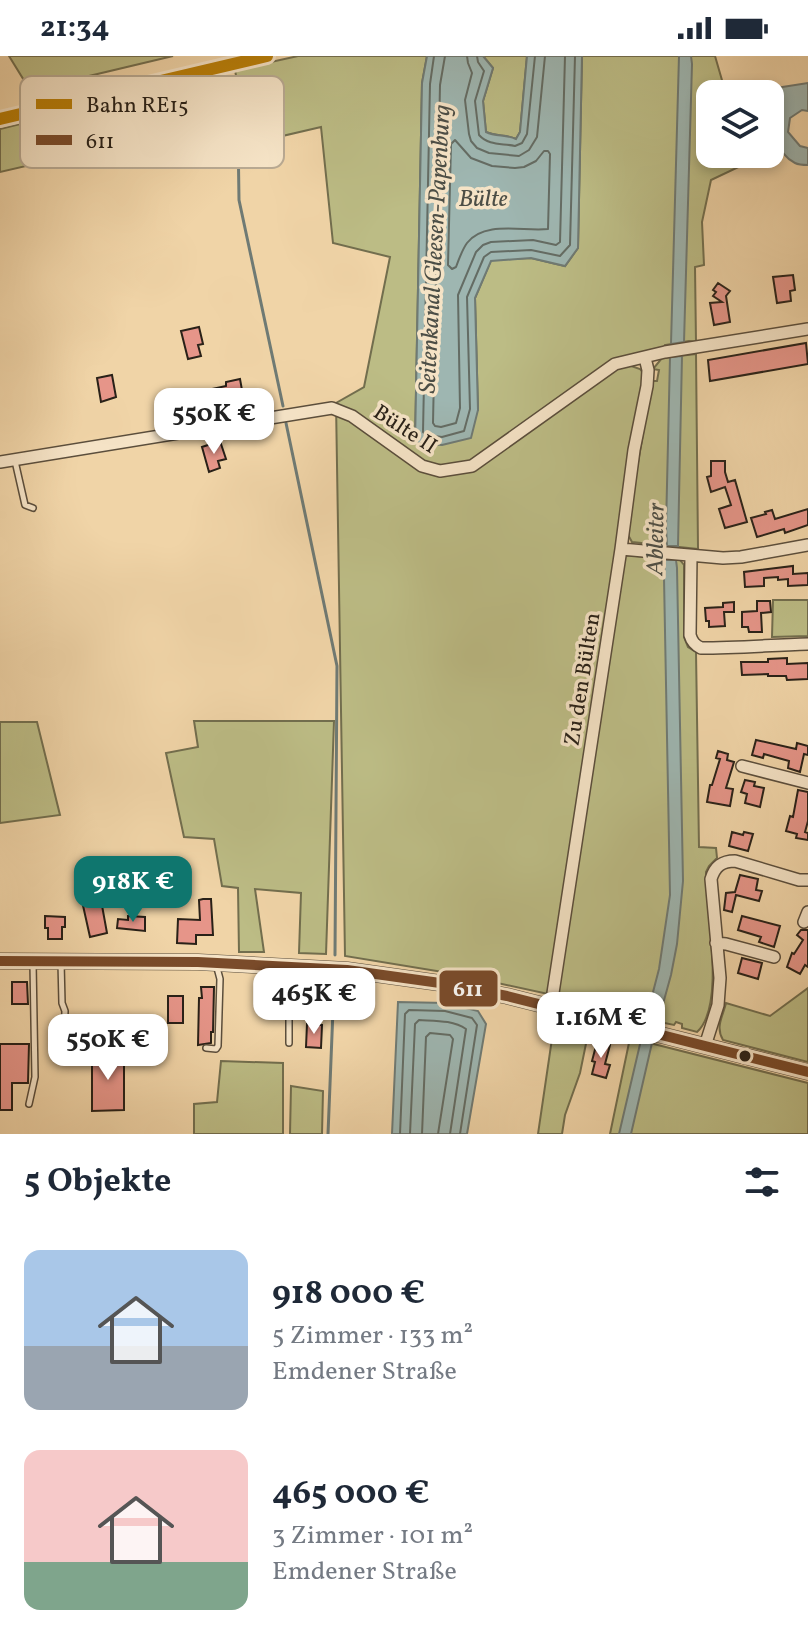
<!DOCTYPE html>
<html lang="de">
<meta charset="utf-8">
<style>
body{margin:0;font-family:Vollkorn,serif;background:#f6f6f7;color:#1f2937;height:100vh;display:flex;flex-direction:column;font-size:30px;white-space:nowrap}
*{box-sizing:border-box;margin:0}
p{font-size:26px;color:#747a83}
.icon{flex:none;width:44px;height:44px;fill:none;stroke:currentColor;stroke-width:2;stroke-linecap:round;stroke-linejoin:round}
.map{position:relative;height:1078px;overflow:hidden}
.sheet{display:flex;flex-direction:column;background:#fff;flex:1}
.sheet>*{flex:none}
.fabs{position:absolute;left:696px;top:24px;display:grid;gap:16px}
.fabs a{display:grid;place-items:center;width:88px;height:88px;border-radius:16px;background:#fff;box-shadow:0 4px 12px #0003;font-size:40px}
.price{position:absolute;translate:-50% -68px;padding:0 18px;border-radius:16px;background:#fff;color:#222;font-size:26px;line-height:52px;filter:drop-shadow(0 2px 4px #0008)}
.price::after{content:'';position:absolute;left:50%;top:48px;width:24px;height:18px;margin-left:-12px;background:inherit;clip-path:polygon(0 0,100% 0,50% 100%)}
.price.current{background:#0f766e;color:#fff}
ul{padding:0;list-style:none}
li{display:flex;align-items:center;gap:24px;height:200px;padding:0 24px}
li span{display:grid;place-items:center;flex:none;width:224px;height:160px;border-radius:16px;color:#555}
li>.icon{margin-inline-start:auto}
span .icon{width:96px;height:96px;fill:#fffc;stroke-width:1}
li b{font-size:34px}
h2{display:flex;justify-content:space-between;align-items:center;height:96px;padding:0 24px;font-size:34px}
.status{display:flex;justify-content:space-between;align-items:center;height:56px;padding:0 40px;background:#fff;direction:ltr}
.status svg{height:22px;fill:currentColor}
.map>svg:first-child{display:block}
.green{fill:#bcbc85;stroke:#726e4e;stroke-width:2}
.water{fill:#9eb6b1;stroke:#6f7a74;stroke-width:2}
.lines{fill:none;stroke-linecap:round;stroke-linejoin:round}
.shore{stroke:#646c64;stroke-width:2}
.stream{stroke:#6f7a74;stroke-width:3}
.building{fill:#e69589;stroke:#292118;stroke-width:2}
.service-casing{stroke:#5b4e3c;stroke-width:8}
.minor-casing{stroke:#5b4e3c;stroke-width:14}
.tertiary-casing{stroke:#5b4e3c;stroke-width:17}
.service{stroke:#f5e3c6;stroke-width:5}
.minor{stroke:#f5e3c6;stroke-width:11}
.tertiary{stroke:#f5e3c6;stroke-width:14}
.bus-1-casing{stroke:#f5e3c6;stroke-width:16}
.bus-1{stroke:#7a4b2a;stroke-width:10}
.rail-1-casing{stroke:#f5e3c6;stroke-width:18}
.rail-1{stroke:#b97e07;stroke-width:12}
.bus-dot{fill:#292118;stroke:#f5e3c6;stroke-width:3}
.labels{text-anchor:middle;stroke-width:7;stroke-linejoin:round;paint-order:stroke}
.street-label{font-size:22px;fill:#292118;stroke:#f5e3c6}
.water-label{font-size:24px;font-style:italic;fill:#4c4e46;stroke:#f5e3c6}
.key{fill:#f5e3c6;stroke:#b8a992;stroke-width:2}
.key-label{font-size:22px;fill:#292118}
.line-badge{stroke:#f5e3c6;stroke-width:3}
.badge-label{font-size:22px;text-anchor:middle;font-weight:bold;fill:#fff}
</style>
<div class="status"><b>21:34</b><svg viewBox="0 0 49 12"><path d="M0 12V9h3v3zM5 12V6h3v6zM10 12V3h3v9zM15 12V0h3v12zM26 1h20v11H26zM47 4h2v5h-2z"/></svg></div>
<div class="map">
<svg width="808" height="1078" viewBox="0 0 808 1078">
<rect width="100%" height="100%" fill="#f0d4a7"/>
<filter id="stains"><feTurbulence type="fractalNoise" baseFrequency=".0025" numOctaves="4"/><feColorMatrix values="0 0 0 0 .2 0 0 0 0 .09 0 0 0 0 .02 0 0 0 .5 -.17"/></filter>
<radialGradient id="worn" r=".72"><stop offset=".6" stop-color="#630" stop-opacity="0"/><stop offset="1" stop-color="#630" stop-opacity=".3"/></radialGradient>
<path class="green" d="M9,0H173L30,34Z
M298,0H427L422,27L415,386L478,354L475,242L491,204L531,202L565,210L578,192L582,0H715L726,38H710V98H744L747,107L711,124L702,166L704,209L695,211L696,286L689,285L665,289V292L629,303L631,310L640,313L646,321L628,422L626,499L680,504L684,509V581L688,591L696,596L699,791L716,792L717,802L709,810L706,816C706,854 726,950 697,976L682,972V968L676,966L674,969L621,958L622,954L461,919L345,900L336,347L364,331L390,201L333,187L321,71L248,88L235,14Z
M483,0H527L520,76L516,83C506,78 497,81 486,76L483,45L493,12Z
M221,18L229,63L0,116V73Z
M696,298L698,493L632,486L627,477V471L652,325H657L659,314L653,313L662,302Z
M773,544H808V580L772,581Z
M194,665H334L326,898L299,897L301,837L255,833L264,896H239L238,832L222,830L214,783L184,781L166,697L198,691Z
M0,666H37L60,759L0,767Z
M808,932V1006L723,984C715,971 723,960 726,947L770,960Z
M554,969L589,973L580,1017L565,1059L562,1078H538Z
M630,982L808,1027V1078H610Z
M221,1005L283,1007V1078H194V1048L217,1046Z
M291,1030L323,1035L322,1078H290Z"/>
<path class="water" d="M427,0H483L493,12L483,45L486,76C496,81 506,78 516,83L520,76L527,0H582L578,192L565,210L531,202L491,205L475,242L478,354L471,382L442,389L415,387L422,27Z
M679,0H691L692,8L684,286L671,288Z
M808,27V55L802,54L790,62L788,76L800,90L808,92V109C804,109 799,109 795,107C772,96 770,60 770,38H763L776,32Z
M682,300L678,490H667L666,472L670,301Z
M665,504H676L677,512L683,825L677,888L671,919L658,966L646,963L659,913L670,839L664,522Z
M398,946L446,947L478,955L486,968L467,1078H392Z
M641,984L652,987L631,1078H619Z"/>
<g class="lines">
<path class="shore" d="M434,0L430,28L423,376L426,379L442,381L464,375L470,353L467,241L484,201L491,196L531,194L560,200L570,189L575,0
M445,0L440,29L433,367L435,370L441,371L456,367L460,352L458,239L476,196L483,189L491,186L533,184L556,189L560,186L565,0
M467,0L468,7L472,17L465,44L469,78L471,85L477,92L489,97L519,100L529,94L537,81L545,0
M477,0L478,6L484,15L475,45L479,79C489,90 502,87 515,90L522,87L527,78L535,0
M455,84L471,102L492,110L515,112L524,111L536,105L544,95H548L550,98L548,173C524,176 485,164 467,187C462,194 459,203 456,211L452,213L448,209L451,88Z
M400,1078L405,958L409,954L445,955L472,962L477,969L460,1078
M410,1078L415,968L419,964C435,965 453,964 466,973L450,1078
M422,1078L426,981L430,977L450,979L453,983L438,1078"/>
<path class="stream" d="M227,25L238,76L239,144L283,350
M286,367L337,610L335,899
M328,1078L334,929"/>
</g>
<path class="building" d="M793,219L795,234L790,235L791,245L777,247L773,221Z
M718,227L730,235L726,240L730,266L714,269L710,247L722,246L713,240L716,236L713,234Z
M199,271L203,288L198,289L201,300L188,303L181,275Z
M806,287L808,308L710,325L708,304Z
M112,319L116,341L101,346L97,322Z
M240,323L242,334H239L241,343L229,345L231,354L201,359L198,345L214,342L212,333L226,330V326Z
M220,385L226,403L218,405L220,412L209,416L202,391Z
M711,405H725V416L728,426L735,424L747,466L725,472L719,453L731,449L725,431L711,436L707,421L711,420Z
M808,453V469L785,477L784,473L757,481L751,462L766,458L765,456L772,454L775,463Z
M793,510V518L808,517V529L788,530V523L778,524V521L764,522V530L745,531L744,516Z
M757,545H770L771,556L761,557L762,576H749L748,571H742V556L757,555Z
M734,546V556H724L725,570L709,571V565H706L705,552L723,551V547Z
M787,602V608L808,607V623L787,624L786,620H768V618L742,619L741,606H768V603Z
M756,684L796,693L797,687L808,690V699L804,698L800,716L788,712L789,705L764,698L763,702L752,699Z
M718,695L728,698L727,704L734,706L726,732L733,733L730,750L707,746L710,729H712L720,703L716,702Z
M745,724L755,726L754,730L764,732L760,751L745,747L747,738L741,736Z
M798,734L808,736V765L805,776L808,777V784L796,782L797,778L786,775L790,760L793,761Z
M732,776L743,779L744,776L753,778L748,795L729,790Z
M740,819L758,823L756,834L762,835L759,845L736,839L732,856L724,854L726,837L735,836Z
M91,820L92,823L97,822L107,877L90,881L78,827L81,826L80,823Z
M203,843H211L213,879H196V888L177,887L178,863L200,864L199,844Z
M45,860L65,861V871H62V883H48V872H45Z
M128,860L145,861V875L117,872L118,863L128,864Z
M742,860L780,870L774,891L759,886L761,881L738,874Z
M801,874H808V911L805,909L800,918L787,911L792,897L794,898L803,884L797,879Z
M742,902L762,907L758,923L738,917Z
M12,926H27L28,948H12Z
M201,931H214L213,976H211V987L198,989L199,942H202Z
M168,940H183V967H168Z
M307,968L322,969L321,992L306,991Z
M597,986L610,989L605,1008L610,1009L606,1022L592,1018L595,1006L592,1005Z
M0,988H29L28,1027H12V1054H0Z
M92,997H124V1054L92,1055Z"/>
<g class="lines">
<g class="service-casing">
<path id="service" d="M15,405L25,449L33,452
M61,906L62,947L65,955L64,984L126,986
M289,915V987
M206,992L216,993L218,990L220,923L216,908
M29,1048L35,1021L33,907"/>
</g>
<g class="minor-casing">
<path id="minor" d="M0,406L332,352L352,360L422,410L440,415L472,410L615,308L665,296L808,273
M621,493L723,502L741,501L808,489
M691,500L690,579C692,586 695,589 701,592C737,592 772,589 808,588
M742,710L808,727
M804,866L808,856
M716,887L726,888L774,901
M551,950L621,493L634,394L647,330L648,314L645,302
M705,990L718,949L720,922L711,823C715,810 722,805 735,805L799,824H808"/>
</g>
<g class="tertiary-casing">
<path id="tertiary" d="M0,905L198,906L347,914L440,927L507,940L808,1016"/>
</g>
<use href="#service" class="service"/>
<use href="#minor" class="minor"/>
<use href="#tertiary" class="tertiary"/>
<g class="bus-1-casing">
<path id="bus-1" d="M0,905L198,906L347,914L440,927L507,940L808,1016"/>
</g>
<use href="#bus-1" class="bus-1"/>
<g class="rail-1-casing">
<path id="rail-1" d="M0,63L267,0"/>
</g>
<use href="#rail-1" class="rail-1"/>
</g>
<circle class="bus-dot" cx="745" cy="1000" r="7"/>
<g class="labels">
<g class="street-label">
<text transform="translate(406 372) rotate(33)" y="8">Bülte II</text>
<text transform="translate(581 623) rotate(-81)" y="8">Zu den Bülten</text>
</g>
<g class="water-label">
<text x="483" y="150">Bülte</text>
<text transform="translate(434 193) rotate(-87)" y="8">Seitenkanal Gleesen-Papenburg</text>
<text transform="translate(655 483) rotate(-89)" y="8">Ableiter</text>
</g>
</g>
<rect x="20" y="20" width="264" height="92" rx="12" class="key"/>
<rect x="36" y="43" width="36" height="10" fill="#b97e07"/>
<rect x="36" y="79" width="36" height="10" fill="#7a4b2a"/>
<g class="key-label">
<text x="86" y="56">Bahn RE15</text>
<text x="86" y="92">611</text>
</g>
<rect class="line-badge" x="438" y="913" width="61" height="39" rx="8" fill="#7a4b2a"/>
<g class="badge-label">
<text x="468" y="940">611</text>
</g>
<rect width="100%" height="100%" filter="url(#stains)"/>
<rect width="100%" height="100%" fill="url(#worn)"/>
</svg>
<div class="fabs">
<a><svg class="icon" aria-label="layers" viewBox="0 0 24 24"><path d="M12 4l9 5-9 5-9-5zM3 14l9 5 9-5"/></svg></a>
</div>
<b class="price" style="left:214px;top:400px">550K €</b>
<b class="price current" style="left:133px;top:868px">918K €</b>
<b class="price" style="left:314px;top:980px">465K €</b>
<b class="price" style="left:601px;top:1004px">1.16M €</b>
<b class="price" style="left:108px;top:1026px">550K €</b>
</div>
<section class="sheet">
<h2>5 Objekte<svg class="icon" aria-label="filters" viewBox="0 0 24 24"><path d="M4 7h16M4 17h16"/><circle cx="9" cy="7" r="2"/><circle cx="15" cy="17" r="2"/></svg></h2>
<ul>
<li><span style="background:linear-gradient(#a9c7e8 60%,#9aa5b1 0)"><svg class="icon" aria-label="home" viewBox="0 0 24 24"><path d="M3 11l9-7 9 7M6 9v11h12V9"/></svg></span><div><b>918 000 €</b><p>5 Zimmer · 133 m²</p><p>Emdener Straße</p></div></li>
<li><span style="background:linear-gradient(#f6c9c9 70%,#7fa58c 0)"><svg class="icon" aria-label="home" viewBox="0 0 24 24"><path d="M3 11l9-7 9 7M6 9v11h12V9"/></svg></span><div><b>465 000 €</b><p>3 Zimmer · 101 m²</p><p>Emdener Straße</p></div></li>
</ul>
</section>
